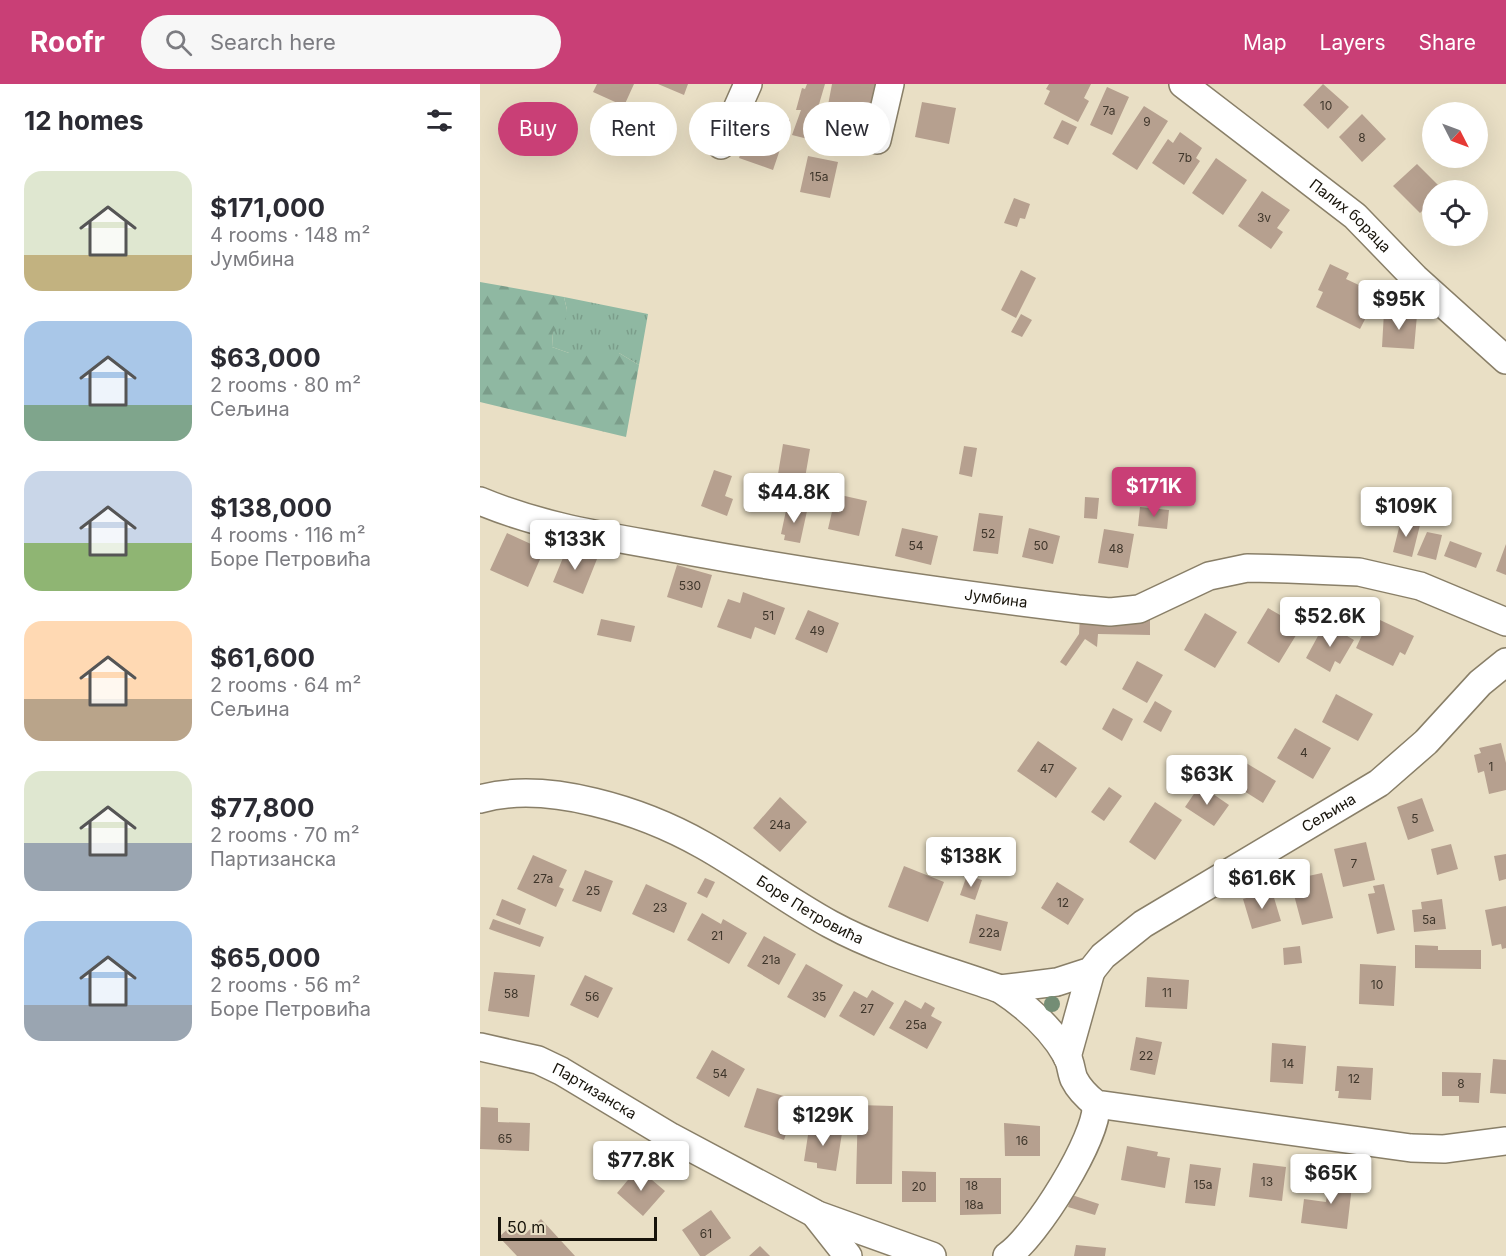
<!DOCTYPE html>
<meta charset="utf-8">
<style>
body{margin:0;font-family:Inter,sans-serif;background:#f7f7f7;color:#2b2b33;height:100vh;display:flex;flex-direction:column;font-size:22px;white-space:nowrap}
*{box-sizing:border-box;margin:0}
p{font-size:20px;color:#7c7c81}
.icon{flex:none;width:33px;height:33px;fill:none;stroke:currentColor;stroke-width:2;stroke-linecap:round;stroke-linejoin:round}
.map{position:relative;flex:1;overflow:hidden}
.details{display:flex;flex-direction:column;background:#fff;width:480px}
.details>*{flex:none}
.top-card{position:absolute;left:18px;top:18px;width:570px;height:54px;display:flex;gap:12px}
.needle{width:39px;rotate:132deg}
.controls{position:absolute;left:942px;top:18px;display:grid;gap:12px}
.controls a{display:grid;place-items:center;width:66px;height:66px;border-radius:50%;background:#fff;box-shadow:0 6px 24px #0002;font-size:30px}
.scale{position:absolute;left:18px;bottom:15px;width:159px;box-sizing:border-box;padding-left:6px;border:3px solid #17130a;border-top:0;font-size:16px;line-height:21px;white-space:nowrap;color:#17130a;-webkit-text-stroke:4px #e9dfc5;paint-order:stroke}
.price{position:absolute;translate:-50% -51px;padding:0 14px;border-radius:6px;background:#fff;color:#222;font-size:20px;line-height:39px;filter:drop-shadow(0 2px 3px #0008)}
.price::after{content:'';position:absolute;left:50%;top:36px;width:18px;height:14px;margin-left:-9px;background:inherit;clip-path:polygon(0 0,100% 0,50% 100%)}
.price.current{background:#c93f76;color:#fff}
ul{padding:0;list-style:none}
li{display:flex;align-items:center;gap:18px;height:150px;padding:0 24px}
li span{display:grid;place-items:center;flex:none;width:168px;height:120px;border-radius:18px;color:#555}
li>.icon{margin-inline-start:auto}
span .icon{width:72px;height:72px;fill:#fffc;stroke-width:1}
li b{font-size:26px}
h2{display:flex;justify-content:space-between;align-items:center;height:72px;padding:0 24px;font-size:26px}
.chip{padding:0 21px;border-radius:27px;background:#fff;box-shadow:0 6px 24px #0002;font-size:21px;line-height:54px}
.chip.current{background:#c93f76;color:#fff}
header{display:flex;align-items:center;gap:36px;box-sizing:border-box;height:84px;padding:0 30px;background:#c93f76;color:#fff}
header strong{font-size:28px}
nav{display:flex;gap:33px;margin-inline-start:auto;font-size:21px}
.search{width:420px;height:54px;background:#f7f7f7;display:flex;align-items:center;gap:15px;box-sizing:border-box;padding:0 21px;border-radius:33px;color:#7c7c81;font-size:22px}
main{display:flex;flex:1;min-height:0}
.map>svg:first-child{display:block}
.grass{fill:url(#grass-tufts)}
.forest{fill:url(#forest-firs)}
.building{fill:#b6a08f}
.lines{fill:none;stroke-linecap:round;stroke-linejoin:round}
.minor-casing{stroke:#897f68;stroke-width:30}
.minor{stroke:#fff;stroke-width:27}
.tree{fill:#748d75}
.labels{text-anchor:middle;stroke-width:4.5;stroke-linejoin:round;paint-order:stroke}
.number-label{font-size:12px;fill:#3f362b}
.street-label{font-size:15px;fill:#17130a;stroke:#e9dfc5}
</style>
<header>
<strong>Roofr</strong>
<div class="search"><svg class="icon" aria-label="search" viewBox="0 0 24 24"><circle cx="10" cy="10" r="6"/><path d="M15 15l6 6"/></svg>Search here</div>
<nav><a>Map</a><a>Layers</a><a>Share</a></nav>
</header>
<main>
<section class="details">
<h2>12 homes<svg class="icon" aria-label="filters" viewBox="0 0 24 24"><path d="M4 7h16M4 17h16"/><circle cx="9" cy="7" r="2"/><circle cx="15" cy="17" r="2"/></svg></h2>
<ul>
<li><span style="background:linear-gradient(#dfe7d0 70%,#c2b280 0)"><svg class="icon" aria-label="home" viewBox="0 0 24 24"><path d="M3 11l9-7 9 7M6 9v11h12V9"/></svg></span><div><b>$171,000</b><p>4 rooms · 148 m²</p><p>Јумбина</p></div></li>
<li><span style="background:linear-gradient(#a9c7e8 70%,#7fa58c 0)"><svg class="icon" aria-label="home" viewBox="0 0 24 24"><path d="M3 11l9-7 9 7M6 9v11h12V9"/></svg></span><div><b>$63,000</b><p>2 rooms · 80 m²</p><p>Сељина</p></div></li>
<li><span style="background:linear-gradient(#c9d6e8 60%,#8fb573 0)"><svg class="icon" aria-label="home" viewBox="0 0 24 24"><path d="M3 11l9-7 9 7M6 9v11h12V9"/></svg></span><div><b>$138,000</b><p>4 rooms · 116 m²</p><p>Боре Петровића</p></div></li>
<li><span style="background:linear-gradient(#ffd9b3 65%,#b9a48a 0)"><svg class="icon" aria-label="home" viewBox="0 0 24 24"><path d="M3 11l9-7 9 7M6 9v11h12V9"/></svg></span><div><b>$61,600</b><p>2 rooms · 64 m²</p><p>Сељина</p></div></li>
<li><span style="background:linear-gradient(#dfe7d0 60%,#9aa5b1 0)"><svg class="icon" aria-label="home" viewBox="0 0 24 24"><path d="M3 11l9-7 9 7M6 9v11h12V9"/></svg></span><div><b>$77,800</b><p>2 rooms · 70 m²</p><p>Партизанска</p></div></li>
<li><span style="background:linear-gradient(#a9c7e8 70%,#9aa5b1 0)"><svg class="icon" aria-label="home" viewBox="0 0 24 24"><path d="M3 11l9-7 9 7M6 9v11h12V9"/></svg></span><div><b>$65,000</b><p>2 rooms · 56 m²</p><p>Боре Петровића</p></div></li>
</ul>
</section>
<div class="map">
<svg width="1026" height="1172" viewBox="0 0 1026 1172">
<defs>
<pattern id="grass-tufts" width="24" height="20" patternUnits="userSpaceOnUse" patternTransform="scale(1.5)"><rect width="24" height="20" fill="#8fb8a2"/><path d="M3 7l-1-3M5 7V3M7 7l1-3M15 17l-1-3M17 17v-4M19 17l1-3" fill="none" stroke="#7b9d8a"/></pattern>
<pattern id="forest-firs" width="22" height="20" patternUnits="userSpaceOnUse" patternTransform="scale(1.5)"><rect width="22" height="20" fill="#8fb8a2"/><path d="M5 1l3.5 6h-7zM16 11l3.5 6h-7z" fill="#7b9d8a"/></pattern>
</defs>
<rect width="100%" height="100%" fill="#e9dfc5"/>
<path class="grass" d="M84,213L168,230L159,281L139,269H89L72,263L73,248L87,226Z"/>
<path class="forest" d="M0,198L84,213L87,226L85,241L73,248L72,263L89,269H139L159,281L146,353L0,318Z"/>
<path class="building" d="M117,0H154L144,22L113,8Z
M178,0H208L204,11Z
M327,0H345L332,44L343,48L340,58L312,51L321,26H316L322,4L325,5Z
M352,0H398L393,30L348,21Z
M569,0H611L604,14L609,17L598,38L564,20L570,7L566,5Z
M843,0L869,23L848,45L823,21Z
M627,3L649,13L632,51L610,41Z
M442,18L476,24L469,60L435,53Z
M664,22L688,37L657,86L632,70Z
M276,24L310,36L293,86L259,74Z
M882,30L906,55L882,78L859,53Z
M582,36L597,43L588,61L573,54Z
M700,48L722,64L716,74L720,77L704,101L672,79L688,55L693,59Z
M362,51L379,54L377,67L360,64Z
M328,72L358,78L350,114L320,108Z
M736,74L767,96L743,131L712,109Z
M937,80L963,106H952V117L940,129L913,102Z
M782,107L810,126L797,144L803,148L791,165L758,142Z
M534,114L550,120L545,135L540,134L537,143L524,139Z
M850,180L869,189L866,195L898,210L880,245L836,223L843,208L838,206Z
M541,186L556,194L536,234L521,226Z
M904,228L937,231L934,265L902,263Z
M541,230L552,236L542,253L531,248Z
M303,360L330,365L325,394L298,390Z
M484,362L497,364L492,393L479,390Z
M234,386L252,392L245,412L253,415L247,432L221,422Z
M356,410L387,417L379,452L348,445Z
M605,413L619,414L617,435L604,434Z
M307,422L327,427L320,459L304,456L305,451L301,450Z
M660,423L689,426L687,445L658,442Z
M499,429L523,432L518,470L493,467Z
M921,436L940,441L932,473L913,468Z
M422,444L458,452L451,481L415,472Z
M549,444L580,452L573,480L542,473Z
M624,445L654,450L648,484L618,479Z
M947,448L962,451L956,476L937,471Z
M27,449L64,466L48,503L10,486Z
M970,457L1002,469L996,484L964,472Z
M1026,460V491L1016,487Z
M87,464L117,475L103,510L73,498Z
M197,481L232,491L222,524L187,513Z
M263,508L305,524L295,551L275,543L271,555L237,543L248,515L260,519Z
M788,524L821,543L799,579L767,559Z
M328,526L359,539L347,569L315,555Z
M725,529L757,548L735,584L704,566Z
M600,532L670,535V551L618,550L617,563L605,555L586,582L580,578L599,550Z
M121,535L155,542L151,558L117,551Z
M889,536L898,540L900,536L934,552L925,571L920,568L913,582L876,564Z
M845,539L874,556L860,580L855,577L850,588L826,574Z
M657,577L683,591L667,619L642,605Z
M856,610L893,630L878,657L842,638Z
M675,617L692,627L681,648L663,638Z
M633,624L653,635L642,657L622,645Z
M815,644L851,664L833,695L797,674Z
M558,657L597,684L576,714L537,687Z
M1021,659L1026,679V706L1009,710L1004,687L998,689L994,671L1001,669L999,664Z
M766,679L796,697L783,719L753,700Z
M720,701L749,721L734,742L705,723Z
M629,703L642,712L624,737L611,728Z
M300,713L327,738L300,768L273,744Z
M942,714L954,747L928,756L917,723Z
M675,718L702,736L675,776L649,758Z
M886,758L895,796L863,803L854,765Z
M971,760L978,785L957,791L951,765Z
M1026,770V795L1019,797L1014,772Z
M53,771L87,786L79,803L84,805L76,823L37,805Z
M424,782L464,798L448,838L408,823Z
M105,786L133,797L121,828L92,817Z
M842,789L853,834L822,841L810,796Z
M487,791L502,796L495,816L480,811Z
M225,794L235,798L227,814L217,809Z
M577,798L604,815L588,841L561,824Z
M166,800L207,819L194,849L152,830Z
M904,800L915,846L897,850L888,810L895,809L893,802Z
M792,807L801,837L772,845L763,815Z
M22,815L46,825L40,841L16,831Z
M962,815L966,845L934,848L932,826L942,825L941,818Z
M1026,822V864L1022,865L1021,860L1012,862L1005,826Z
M222,829L241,840L243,835L267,849L249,880L207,856Z
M496,830L528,838L521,867L489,859Z
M13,835L64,853L60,863L9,845Z
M284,852L316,870L299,901L267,882Z
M935,861L958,862V866H1001V885L935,884Z
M820,862L822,879L804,881L803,864Z
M326,880L363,901L345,934L307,913Z
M880,880L916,882L914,922L879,920Z
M14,888L55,891L49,933L8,927Z
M105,891L133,904L118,934L90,921Z
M667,893L709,896L707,925L665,923Z
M392,906L414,919L394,952L359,932L374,907L387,914Z
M425,916L441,925L445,918L455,924L451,932L462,938L447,965L409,944Z
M656,953L682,958L675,991L650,986Z
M792,959L826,962L823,1000L790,998Z
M232,966L265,985L249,1013L216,994Z
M1013,975L1026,976V1010L1010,1009Z
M857,982L893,984L891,1016L858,1014L859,1007H855Z
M962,988L1001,989L999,1019L979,1018V1012H962Z
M277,1004L317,1016L304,1056L264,1043Z
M378,1021L413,1022L412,1100H376Z
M1,1023L18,1024V1038L50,1039L49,1067L0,1065Z
M330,1038L348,1041L347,1047L362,1049L356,1087L337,1084V1079L324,1077Z
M524,1039L560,1042V1072H525Z
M647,1062L678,1068L677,1072L690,1074L685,1104L641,1096Z
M773,1079L806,1083L802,1117L769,1113Z
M710,1080L741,1084L735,1122L705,1119Z
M158,1084L185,1107L163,1132L137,1109Z
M422,1087L456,1088V1118H422Z
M850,1090L873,1093L867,1145L821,1139L824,1115L846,1118Z
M480,1094H521V1130L480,1131Z
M592,1111L619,1120L615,1131L588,1123Z
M231,1126L251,1154L225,1172H220L202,1146Z
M61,1135L95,1172H37L19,1153L33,1140L44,1151Z
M596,1161L626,1164L625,1172H594Z
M280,1162L290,1172H269Z"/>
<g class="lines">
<g class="minor-casing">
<g id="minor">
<path id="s1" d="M703,0L875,132L935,194L1026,276"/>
<path d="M397,56L410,0"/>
<path d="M241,61L268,0"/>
<path id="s2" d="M0,417C67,445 132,453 202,466C334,490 465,509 598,525L630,528L659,525L729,492L767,484L808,485L879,488L940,502L1026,538"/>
<path id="s3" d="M0,715C67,696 163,727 223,761C266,785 306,816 350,840C403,869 464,885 520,905C546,922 572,945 587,972C591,979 591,988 594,995C599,1005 607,1013 616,1020L931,1064L964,1065L1026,1057"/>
<path id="s4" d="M520,905L577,898L611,887L623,872L663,840L899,699L946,658L1000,599L1026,578"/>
<path id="s5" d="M0,963L58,976L81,987L191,1053L334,1129L368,1172"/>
<path d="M587,973L611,887"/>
<path d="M335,1130L452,1172"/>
<path d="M527,1172C555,1154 619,1052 616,1020"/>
</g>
</g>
<use href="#minor" class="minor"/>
</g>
<circle class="tree" cx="572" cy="920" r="8"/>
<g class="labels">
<g class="number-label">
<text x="846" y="26">10</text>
<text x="629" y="31">7a</text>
<text x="667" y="42">9</text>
<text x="882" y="58">8</text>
<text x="705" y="78">7b</text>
<text x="339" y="97">15a</text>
<text x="784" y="138">3v</text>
<text x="508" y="454">52</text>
<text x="436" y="466">54</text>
<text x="561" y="466">50</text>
<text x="636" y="469">48</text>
<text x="210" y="506">530</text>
<text x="288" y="536">51</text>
<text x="337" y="551">49</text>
<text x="824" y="673">4</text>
<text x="1011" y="687">1</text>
<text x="567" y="689">47</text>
<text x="935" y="739">5</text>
<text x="300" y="745">24a</text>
<text x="874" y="784">7</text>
<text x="63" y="799">27a</text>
<text x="113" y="811">25</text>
<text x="583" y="823">12</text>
<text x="180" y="828">23</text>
<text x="949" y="840">5a</text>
<text x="509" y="853">22a</text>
<text x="237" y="856">21</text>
<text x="291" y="880">21a</text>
<text x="897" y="905">10</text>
<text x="687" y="913">11</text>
<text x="31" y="914">58</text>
<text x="112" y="917">56</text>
<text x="339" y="917">35</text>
<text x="387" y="929">27</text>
<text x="436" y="945">25a</text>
<text x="666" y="976">22</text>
<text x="808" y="984">14</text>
<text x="240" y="994">54</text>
<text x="874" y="999">12</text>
<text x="981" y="1004">8</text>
<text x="25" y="1059">65</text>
<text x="542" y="1061">16</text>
<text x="787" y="1102">13</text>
<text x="723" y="1105">15a</text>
<text x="492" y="1106">18</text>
<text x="439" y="1107">20</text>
<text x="494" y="1125">18a</text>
<text x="226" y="1154">61</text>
</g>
<g class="street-label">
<text dy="5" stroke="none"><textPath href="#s1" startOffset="213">Палих бораца</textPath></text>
<text dy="5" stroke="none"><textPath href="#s2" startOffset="526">Јумбина</textPath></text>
<text dy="5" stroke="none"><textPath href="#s4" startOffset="380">Сељина</textPath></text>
<text dy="5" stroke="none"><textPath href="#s3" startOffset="358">Боре Петровића</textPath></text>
<text dy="5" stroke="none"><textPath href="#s5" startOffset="124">Партизанска</textPath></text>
</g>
</g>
</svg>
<div class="controls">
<a><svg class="needle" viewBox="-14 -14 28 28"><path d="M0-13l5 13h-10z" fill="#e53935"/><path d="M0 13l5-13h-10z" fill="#7c7c81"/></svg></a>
<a><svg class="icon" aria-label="locate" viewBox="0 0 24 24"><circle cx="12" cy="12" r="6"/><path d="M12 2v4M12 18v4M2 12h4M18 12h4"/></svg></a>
</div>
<div class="scale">50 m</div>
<b class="price" style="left:919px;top:247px">$95K</b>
<b class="price current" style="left:674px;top:434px">$171K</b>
<b class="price" style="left:314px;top:440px">$44.8K</b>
<b class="price" style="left:926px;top:454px">$109K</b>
<b class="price" style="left:95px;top:487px">$133K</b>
<b class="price" style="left:850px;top:564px">$52.6K</b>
<b class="price" style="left:727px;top:722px">$63K</b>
<b class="price" style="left:491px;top:804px">$138K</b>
<b class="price" style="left:782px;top:826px">$61.6K</b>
<b class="price" style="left:343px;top:1063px">$129K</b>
<b class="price" style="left:161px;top:1108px">$77.8K</b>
<b class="price" style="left:851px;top:1121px">$65K</b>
<div class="top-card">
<a class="chip current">Buy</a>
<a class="chip">Rent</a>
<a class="chip">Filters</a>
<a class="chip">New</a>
</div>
</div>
</main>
